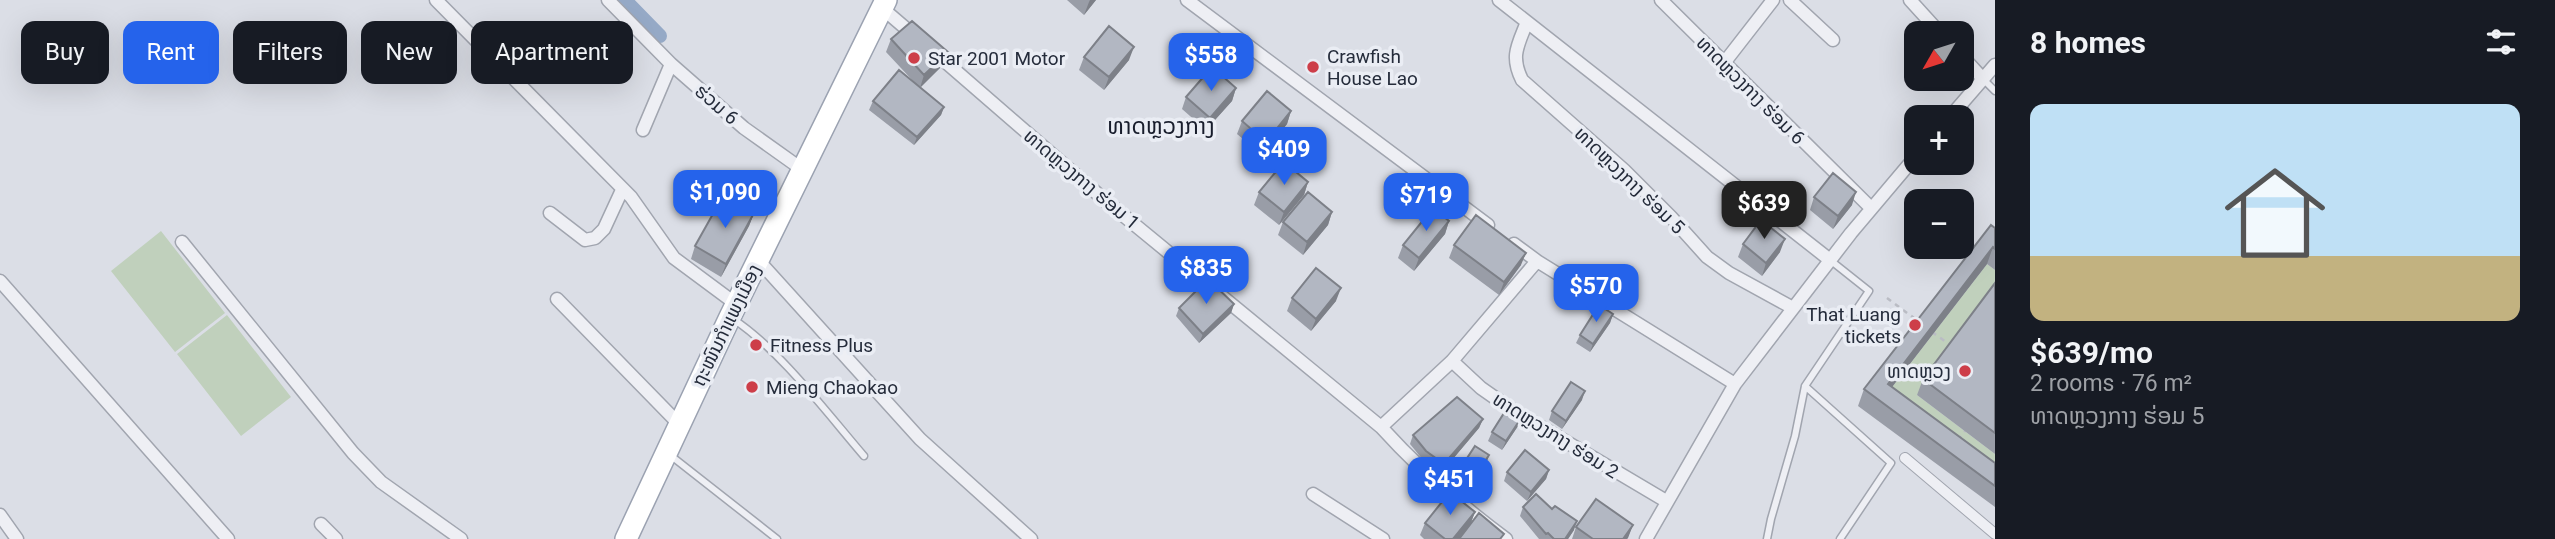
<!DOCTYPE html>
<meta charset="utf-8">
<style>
body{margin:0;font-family:Roboto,"Noto Sans Lao",sans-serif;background:#20242c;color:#f1f3f6;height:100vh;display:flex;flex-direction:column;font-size:26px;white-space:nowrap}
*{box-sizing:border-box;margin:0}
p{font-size:23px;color:#9ea1a6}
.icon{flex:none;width:38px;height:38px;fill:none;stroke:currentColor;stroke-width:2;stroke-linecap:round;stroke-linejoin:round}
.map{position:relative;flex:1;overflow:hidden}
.sheet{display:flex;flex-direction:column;background:#171b24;width:560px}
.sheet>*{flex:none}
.hud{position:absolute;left:21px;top:21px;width:665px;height:63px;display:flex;gap:14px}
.needle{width:46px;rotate:231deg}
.fabs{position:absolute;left:1904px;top:21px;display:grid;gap:14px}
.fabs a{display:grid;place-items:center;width:70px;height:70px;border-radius:14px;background:#171b24;box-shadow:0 7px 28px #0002;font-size:35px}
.price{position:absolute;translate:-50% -60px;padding:0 16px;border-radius:14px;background:#2563eb;color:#fff;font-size:23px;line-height:46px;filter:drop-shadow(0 2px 4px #0008)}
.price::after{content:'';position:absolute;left:50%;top:42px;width:21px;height:16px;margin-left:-10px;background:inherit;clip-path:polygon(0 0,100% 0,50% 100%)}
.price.current{background:#222;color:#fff}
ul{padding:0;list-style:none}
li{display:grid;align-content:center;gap:14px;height:371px;padding:0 35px}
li+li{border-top:2px solid #363941}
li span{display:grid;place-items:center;height:217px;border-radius:14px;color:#555}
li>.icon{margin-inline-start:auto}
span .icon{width:126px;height:126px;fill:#fffc;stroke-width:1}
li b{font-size:30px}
h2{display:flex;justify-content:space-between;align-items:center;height:84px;padding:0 35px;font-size:30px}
.pill{padding:0 24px;border-radius:14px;background:#171b24;box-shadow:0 7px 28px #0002;font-size:24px;line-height:63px}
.pill.current{background:#2563eb;color:#fff}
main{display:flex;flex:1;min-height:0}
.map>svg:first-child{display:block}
.garden{fill:#c0d0bc}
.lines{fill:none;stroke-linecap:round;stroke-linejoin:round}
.canal{stroke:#95a9c6;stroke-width:14}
.service-casing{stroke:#a1a5af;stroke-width:9}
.pedestrian-casing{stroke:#a1a5af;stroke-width:12}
.minor-casing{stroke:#a1a5af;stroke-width:15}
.primary-casing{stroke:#9ba2b1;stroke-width:24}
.path{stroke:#babcc4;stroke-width:2.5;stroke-dasharray:5 5;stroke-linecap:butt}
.service{stroke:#eeeff4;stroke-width:6}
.pedestrian{stroke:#eeeff4;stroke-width:10}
.minor{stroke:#eeeff4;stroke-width:12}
.primary{stroke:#fff;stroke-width:21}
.wall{fill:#999da7}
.shaded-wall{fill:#7d8088}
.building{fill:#b2b7c2;stroke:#7d8088;stroke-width:2}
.poi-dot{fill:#cd3e49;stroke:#eaedf4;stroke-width:2.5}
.labels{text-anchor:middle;stroke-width:7;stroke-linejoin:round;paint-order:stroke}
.poi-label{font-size:19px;fill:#252c3b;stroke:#eaedf4;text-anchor:start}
.street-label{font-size:19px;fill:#252c3b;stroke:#eaedf4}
.quarter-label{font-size:23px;fill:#181d2c;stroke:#eaedf4}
</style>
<main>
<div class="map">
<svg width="1995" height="539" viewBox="0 0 1995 539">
<rect width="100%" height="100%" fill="#dbdee6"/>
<path class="garden" d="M161,231L225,313L175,352L111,271Z
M1987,264L1995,270V302L1917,395L1995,454V484L1882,400Z
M227,315L291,397L241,436L177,354Z"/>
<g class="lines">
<path class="canal" d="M625,0L660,36"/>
<g class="service-casing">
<path id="service" d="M1983,79L1995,91
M733,319C779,349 827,413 864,456
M1805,386L1891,463L1840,539
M670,455L777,539
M1767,539L1771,519L1795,436L1805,386L1869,291L1830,260"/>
</g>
<g class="pedestrian-casing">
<path id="pedestrian" d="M1905,458L1995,534"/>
</g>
<g class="minor-casing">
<path id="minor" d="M436,0L631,197L674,258L736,304
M608,0L671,64L744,128L803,170
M1187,0L1488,225
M1499,0L1830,260
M1661,0L1871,208
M1790,0L1833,40
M1910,0L1940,33
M882,8L917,38
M1527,22C1518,45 1510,56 1522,80L1624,170L1671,217L1707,257L1729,273L1793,308
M934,52L1107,202L1381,427C1419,469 1460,505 1506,539
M1962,56L1983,79
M1724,63L1773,0
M1950,117L1995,65
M643,130L671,64
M550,213L585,240L595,238L604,229L622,190
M182,242L353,453L381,482L461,539
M1514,244L1537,261L1735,384
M758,260L920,439L1031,539
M0,281L228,539
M557,299L679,424
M1452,361L1481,388L1511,409L1666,501
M1381,427L1452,361L1537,261
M1313,494L1383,539
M0,515L17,539
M321,524L336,539
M1646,539L1735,384L1851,233L1916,156"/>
</g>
<g class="primary-casing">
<path id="primary" d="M626,539L730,317L886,0"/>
</g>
<path class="path" d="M1887,298L1918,321
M1932,332L1949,344
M1958,440L1965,431"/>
<use href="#service" class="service"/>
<use href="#pedestrian" class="pedestrian"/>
<use href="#minor" class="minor"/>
<use href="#primary" class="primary"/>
</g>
<path class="wall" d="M1067,0H1096L1084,15Z
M891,39L943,65L920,87L944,107L941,115L914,145L869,110L873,101L914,82L886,52Z
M1084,57L1129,60L1104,90L1079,70Z
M1236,88L1232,101L1206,130L1182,109L1186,97Z
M1291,111L1287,124L1262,155L1237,134L1242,121Z
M1308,182L1304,195L1279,225L1254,205L1259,192Z
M1814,197L1852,205L1833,229L1810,210Z
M1332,212L1328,225L1303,255L1278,235L1283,222Z
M754,213L749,226L721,277L691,259L695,246Z
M1449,221L1445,234L1414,271L1398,258L1403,245Z
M1995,228V270L1987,264L1892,387L1995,463V507L1858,406L1864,389Z
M1743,244L1780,252L1762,276L1738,257Z
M1454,245L1521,265L1499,295L1449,258Z
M1995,283V454L1917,395L1923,379Z
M1292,298L1336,301L1311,331L1287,311Z
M1234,304L1231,313L1199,343L1176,316L1179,308Z
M1613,314L1610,323L1590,352L1576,343L1580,335Z
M1582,400L1562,429L1549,420L1552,411Z
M1483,419L1479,428L1441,473L1423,460L1410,444L1413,435Z
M1522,420L1502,450L1488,441L1492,432Z
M1486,464L1467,493L1453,484L1456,475Z
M1549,470L1546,479L1527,501L1504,481L1507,472Z
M1523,507L1574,530L1568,539H1539L1520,516Z
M1475,512L1470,525L1502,539H1424L1420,535L1425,523Z
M1633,525L1627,539H1572L1576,527Z"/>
<path class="shaded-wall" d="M1090,0H1096L1084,15L1089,2Z
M1134,47L1129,60L1104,90L1109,77Z
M948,52L943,65L920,88L924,75Z
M1236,88L1232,101L1206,130L1210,118Z
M944,107L941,115L914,145L917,137Z
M1291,111L1287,124L1262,155L1266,142Z
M1308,182L1304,195L1279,225L1284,212Z
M1856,192L1852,205L1833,229L1838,216Z
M1332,212L1328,225L1303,255L1307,242Z
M754,213L749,226L721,277L726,264Z
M1449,221L1445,234L1414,271L1419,258Z
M1785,239L1780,252L1762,276L1766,263Z
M1993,247L1987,264L1882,400L1888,384Z
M1526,253L1521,265L1499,295L1504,282Z
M1341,288L1336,301L1311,331L1316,319Z
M1234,304L1231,313L1199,343L1203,334Z
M1613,314L1610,323L1590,352L1593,344Z
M1585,391L1582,400L1562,429L1566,421Z
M1525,412L1522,420L1502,450L1506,441Z
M1483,419L1479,428L1441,473L1444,464Z
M1489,455L1486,464L1467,493L1470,485Z
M1549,470L1546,479L1527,501L1531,492Z
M1475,512L1470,525L1459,539H1453Z
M1577,521L1574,530L1568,539H1565Z
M1633,525L1628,538L1627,539H1623Z"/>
<path class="building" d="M912,21L948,52L924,75L891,39Z
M1109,26L1134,47L1109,77L1084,57Z
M1212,67L1236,88L1210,118L1186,97Z
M899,70L944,107L917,137L873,101Z
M1267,91L1291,111L1266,142L1242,121Z
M1284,162L1308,182L1284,212L1259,192Z
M1833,173L1856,192L1838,216L1814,197Z
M1308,192L1332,212L1307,242L1283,222Z
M723,196L754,213L726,264L695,246Z
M1433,208L1449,221L1419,258L1403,245Z
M1476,215L1526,253L1504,282L1454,245Z
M1761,220L1785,239L1766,263L1743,244Z
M1991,225L1995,228V249L1993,247L1888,384L1995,463V486L1864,389Z
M1316,268L1341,288L1316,319L1292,298Z
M1208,279L1234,304L1203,334L1179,308Z
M1995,283V433L1923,379Z
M1599,305L1613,314L1593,344L1580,335Z
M1571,382L1585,391L1566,421L1552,411Z
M1457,397L1483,419L1444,464L1426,451L1413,435Z
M1511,402L1525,412L1506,441L1492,432Z
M1475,446L1489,455L1470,485L1456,475Z
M1525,450L1549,470L1531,492L1507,472Z
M1450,492L1475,512L1453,539H1445L1425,523Z
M1536,494L1552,509L1555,506L1577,521L1565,539H1554L1548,533L1546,534L1523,507Z
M1596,499L1633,525L1623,539H1593L1576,527Z
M1479,513L1504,534L1500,539H1459Z"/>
<g class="poi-dot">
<circle cx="914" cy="58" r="7"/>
<circle cx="1313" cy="67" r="7"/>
<circle cx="1915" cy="325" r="7"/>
<circle cx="756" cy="345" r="7"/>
<circle cx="1965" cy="371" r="7"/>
<circle cx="752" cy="387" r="7"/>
</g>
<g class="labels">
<g class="poi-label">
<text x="1327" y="63">Crawfish<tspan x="1327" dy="22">House Lao</tspan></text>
<text x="928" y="65">Star 2001 Motor</text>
<text x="1901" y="321" text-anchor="end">That Luang<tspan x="1901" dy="22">tickets</tspan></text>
<text x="770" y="352">Fitness Plus</text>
<text x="1951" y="378" text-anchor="end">ທາດຫຼວງ</text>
<text x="766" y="394">Mieng Chaokao</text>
</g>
<g class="street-label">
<text transform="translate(1751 90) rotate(45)" y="7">ທາດຫຼວງກາງ ຮ່ອມ 6</text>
<text transform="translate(717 104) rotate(41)" y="7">ຮ່ວມ 6</text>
<text transform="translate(1082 179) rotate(40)" y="7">ທາດຫຼວງກາງ ຮ່ອມ 1</text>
<text transform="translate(1630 180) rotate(44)" y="7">ທາດຫຼວງກາງ ຮ່ອມ 5</text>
<text transform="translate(726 325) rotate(-64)" y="7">ຖະໜົນກຳແພງເມືອງ</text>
<text transform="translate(1556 435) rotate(32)" y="7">ທາດຫຼວງກາງ ຮ່ອມ 2</text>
</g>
<g class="quarter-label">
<text x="1161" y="134">ທາດຫຼວງກາງ</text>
</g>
</g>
</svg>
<div class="fabs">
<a><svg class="needle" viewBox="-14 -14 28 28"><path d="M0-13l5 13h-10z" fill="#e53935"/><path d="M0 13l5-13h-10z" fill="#9ea1a6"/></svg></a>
<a>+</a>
<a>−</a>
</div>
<b class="price" style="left:1211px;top:93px">$558</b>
<b class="price" style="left:1284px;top:187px">$409</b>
<b class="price" style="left:725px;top:230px">$1,090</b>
<b class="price" style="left:1426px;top:233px">$719</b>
<b class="price current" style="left:1764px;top:241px">$639</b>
<b class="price" style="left:1206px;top:306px">$835</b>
<b class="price" style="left:1596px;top:324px">$570</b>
<b class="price" style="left:1450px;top:517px">$451</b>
<div class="hud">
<a class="pill">Buy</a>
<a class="pill current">Rent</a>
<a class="pill">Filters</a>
<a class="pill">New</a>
<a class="pill">Apartment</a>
</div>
</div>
<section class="sheet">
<h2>8 homes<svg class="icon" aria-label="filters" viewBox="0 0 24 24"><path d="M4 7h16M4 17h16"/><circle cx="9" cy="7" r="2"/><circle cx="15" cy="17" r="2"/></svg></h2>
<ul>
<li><span style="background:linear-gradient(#bfe0f5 70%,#c2b280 0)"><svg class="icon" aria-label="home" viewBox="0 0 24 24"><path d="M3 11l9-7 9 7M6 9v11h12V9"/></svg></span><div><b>$639/mo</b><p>2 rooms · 76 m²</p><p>ທາດຫຼວງກາງ ຮ່ອມ 5</p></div></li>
</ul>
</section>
</main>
